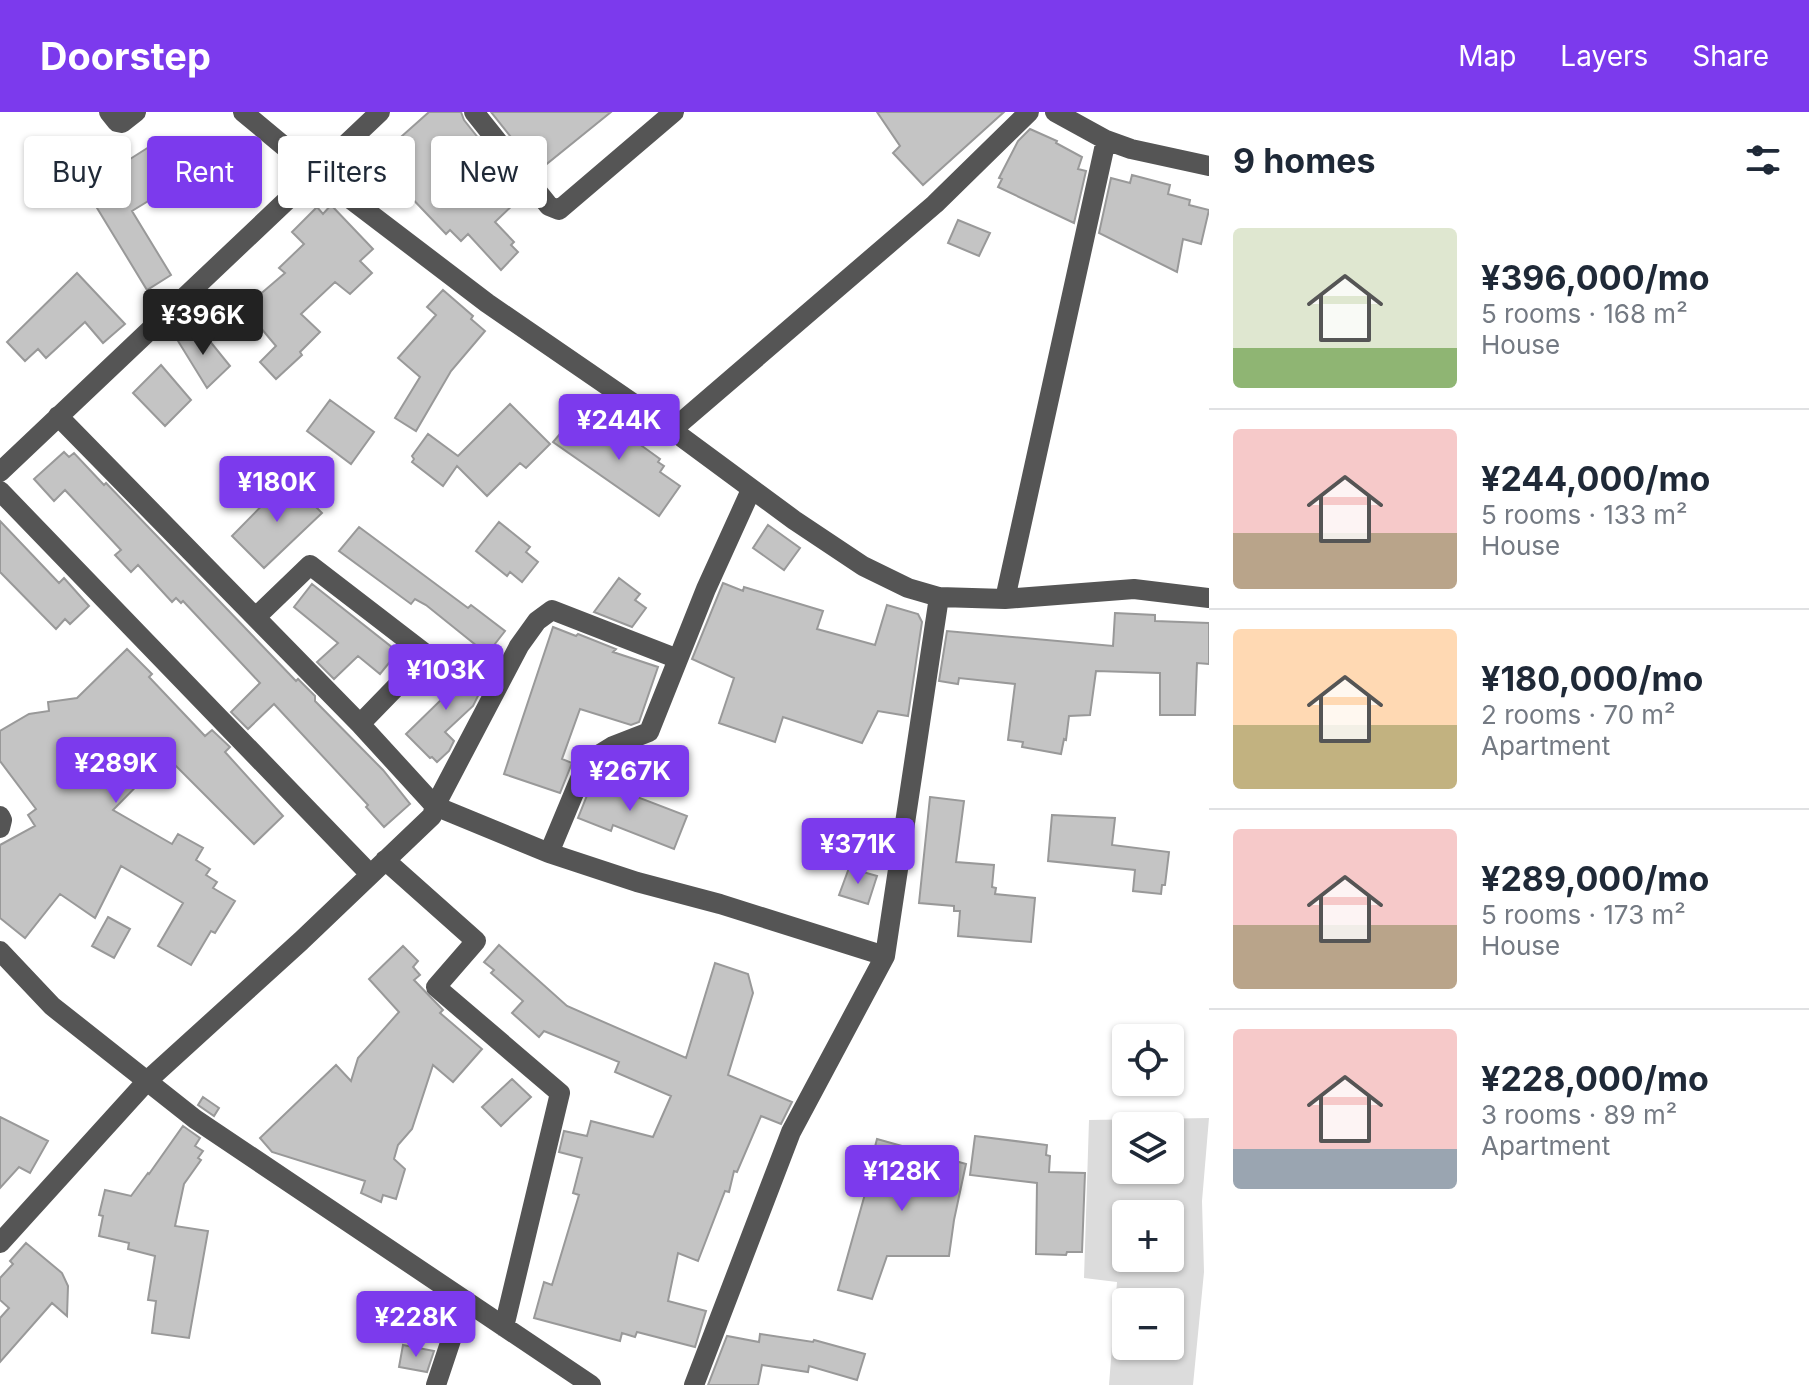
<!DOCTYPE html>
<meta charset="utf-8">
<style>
body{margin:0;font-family:Inter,sans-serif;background:#f2f2f3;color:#1f2937;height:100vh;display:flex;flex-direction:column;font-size:30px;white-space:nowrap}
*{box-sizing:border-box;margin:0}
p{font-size:26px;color:#747a83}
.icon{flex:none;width:44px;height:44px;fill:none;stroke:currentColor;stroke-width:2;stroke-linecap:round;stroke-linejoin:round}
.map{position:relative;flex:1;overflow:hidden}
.panel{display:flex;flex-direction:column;background:#fff;width:600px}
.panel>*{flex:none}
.guide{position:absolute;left:24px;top:24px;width:760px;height:72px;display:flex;gap:16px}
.buttons{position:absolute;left:1112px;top:912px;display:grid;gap:16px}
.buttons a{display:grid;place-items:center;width:72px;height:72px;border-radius:8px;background:#fff;box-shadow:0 2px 6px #0004;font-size:40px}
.price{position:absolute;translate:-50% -68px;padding:0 18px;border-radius:8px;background:#7c3aed;color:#fff;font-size:26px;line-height:52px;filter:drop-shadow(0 2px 4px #0008)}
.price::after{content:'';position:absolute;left:50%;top:48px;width:24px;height:18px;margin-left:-12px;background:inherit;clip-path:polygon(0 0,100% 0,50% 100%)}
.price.selected{background:#222;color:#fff}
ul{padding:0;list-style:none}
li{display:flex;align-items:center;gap:24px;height:200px;padding:0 24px}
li+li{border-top:2px solid #e0e1e3}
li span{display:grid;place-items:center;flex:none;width:224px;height:160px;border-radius:8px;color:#555}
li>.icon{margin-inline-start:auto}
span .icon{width:96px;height:96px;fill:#fffc;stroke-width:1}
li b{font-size:34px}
h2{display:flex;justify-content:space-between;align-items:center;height:96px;padding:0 24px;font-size:34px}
.pill{padding:0 28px;border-radius:8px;background:#fff;box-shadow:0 2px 6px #0004;font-size:28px;line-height:72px}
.pill.selected{background:#7c3aed;color:#fff}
header{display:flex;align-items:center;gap:48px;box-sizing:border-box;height:112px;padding:0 40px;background:#7c3aed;color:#fff}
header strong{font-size:38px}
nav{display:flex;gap:44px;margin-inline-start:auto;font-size:28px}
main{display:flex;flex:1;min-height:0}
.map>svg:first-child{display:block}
.green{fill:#dcdcdc;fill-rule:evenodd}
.building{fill:#c4c4c4;stroke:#999;stroke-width:2}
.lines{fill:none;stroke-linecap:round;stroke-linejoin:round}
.minor{stroke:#555;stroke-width:20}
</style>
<header>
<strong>Doorstep</strong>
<nav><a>Map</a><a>Layers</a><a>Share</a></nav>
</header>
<main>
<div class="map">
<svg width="1209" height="1273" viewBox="0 0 1209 1273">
<rect width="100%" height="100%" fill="#fff"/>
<path class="green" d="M1209,1006L1202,1089L1204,1160L1193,1273H1109L1117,1170L1084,1166L1089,1008ZM1126,1014H1170V1058H1126ZM1126,1102H1170V1146H1126ZM1126,1190H1170V1234H1126Z"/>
<path class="building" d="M429,0H461L464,8L518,76L514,80L520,86L495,110L514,130L511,133L518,140L501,158L468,122L461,129L450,118L446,122L404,78L395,86L366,56Z
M491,0H611L538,59Z
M877,0H1004L923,73L893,41L900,34Z
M1030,17L1057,29L1056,31L1082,45L1078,57L1086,59L1074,111L998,75L1002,67L999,66L1018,29Z
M160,28L189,65L170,79L168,77L132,99L171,163L147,178L83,73L79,76L57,51L82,30L108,61Z
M1132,63L1170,73L1168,82L1190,88L1189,93L1209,98L1201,132L1183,127L1177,160L1099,121L1111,66L1130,71Z
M331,93L373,137L360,149L372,161L350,182L335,170L301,202L320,220L300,240L302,243L276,267L260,250L276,234L244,196L285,161L279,156L304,132L292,120L317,95L323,102Z
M958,108L990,121L979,144L948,131Z
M77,161L125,212L103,231L85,210L46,246L38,237L25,249L7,230Z
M443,178L473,204L471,207L485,219L451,259L416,319L395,306L420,265L398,246L436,203L427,195Z
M193,214L207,230L209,228L230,254L207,276L178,229Z
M161,253L191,288L165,314L133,281Z
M330,288L374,320L351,352L307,319Z
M510,292L550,332L526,356L520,351L487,384L457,354L443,374L412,350L414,347L412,344L428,322L458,344Z
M578,301L597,316L606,308L660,347L658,350L664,354L660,360L680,374L659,404L553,330Z
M64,340L69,345L74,341L104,373L106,371L296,569L298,567L315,584V589L383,658L410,692L384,715L366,695L368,693L274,592L248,617L231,600L260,571L183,489L181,491L176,486L172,490L138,453L131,460L115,443L121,438L65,378L54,389L34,367Z
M288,367L322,401L264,456L232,424Z
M0,409L59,471L64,466L89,494L70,512L65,507L56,517L0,460Z
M499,410L530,435L526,440L538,450L522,470L510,460L507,464L476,439Z
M768,413L800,436L784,458L753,436Z
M359,415L468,496L471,493L505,519L487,542L426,493L415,487L411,492L339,439Z
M619,466L640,482L635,488L646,496L632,515L594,500Z
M723,471L743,479L744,475L823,499L817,517L875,533L887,493L918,502L922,510L908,604L878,599L862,631L783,605L775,630L719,611L734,566L692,547Z
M312,472L398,540L380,562L358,544L334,567L317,550L338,531L294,495Z
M1115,501L1155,503V509L1209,511V552L1197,551L1195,603H1160V561L1096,559L1090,603L1069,604L1066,628L1064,627L1061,642L1022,635L1023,630L1008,628L1015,572L959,566L958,572L939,569L947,519L1113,534Z
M553,515L576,524L578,522L616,537L613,540L658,555L639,610L631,613L580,597L562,647L572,651L560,681L504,662Z
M127,537L152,562L149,565L205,624L212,618L230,635L225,640L283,704L254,732L166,644L113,698L172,732L178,722L203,736L196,748L210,757L206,763L217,770L213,776L235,789L215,821L211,819L191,853L158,834L183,791L121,754L95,806L60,782L25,826L0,806V733L35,714L28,703L36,697L0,649V619L29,602L49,599L48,590L77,586Z
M457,549L482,576L473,594L445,620L454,629L449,639L437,650L432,645L430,646L406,622L445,584L433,571Z
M596,661L626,674L624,680L687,704L674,737L613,713L611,719L578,706Z
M930,685L964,689L956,750L994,753L992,775L996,776L995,782L1035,786L1031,830L958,824L960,799H954V794L919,791Z
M1052,703L1115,706L1112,733L1169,740L1165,773H1162L1161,782L1133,779L1135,758L1048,749Z
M849,756L877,764L868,792L839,783Z
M108,805L130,817L114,846L92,834Z
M499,833L567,894L686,946L715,851L748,862L753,881L728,963L792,990L781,1012L761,1004L737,1060L734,1059L729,1080L725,1079L698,1149L678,1141L668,1189L706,1199L695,1235L637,1220L635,1225L622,1221L620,1229L534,1206L544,1170L552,1173L579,1083L573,1081L582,1046L559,1040L564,1019L587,1024L591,1009L653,1025L671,984L615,960L619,950L544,919L539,925L512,901L523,889L491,861L494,858L484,850Z
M403,834L418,849L413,855L420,863L414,868L443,898L440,901L482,937L453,970L433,953L412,1017L398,1033L394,1047L405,1057L396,1087L383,1083L381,1090L361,1081L365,1069L272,1040L260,1026L336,953L351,969L358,946L399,900L369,867Z
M512,967L531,985L501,1014L482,995Z
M203,985L219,996L214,1004L198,993Z
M0,1005L48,1029L30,1061L19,1055L0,1076Z
M183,1014L200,1026L195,1034L203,1039L198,1046L201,1048L184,1072L175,1114L208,1119L189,1226L152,1221L156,1189L148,1188L155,1144L128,1137L129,1131L99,1124L103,1104L99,1103L105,1078L131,1084L148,1061L149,1062Z
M975,1024L1047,1033L1046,1043L1050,1044L1049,1060L1085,1061L1082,1140H1067L1066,1143L1036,1142L1037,1071L970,1063Z
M877,1027L966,1052L954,1108L949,1144H887L872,1187L838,1178L874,1050H871Z
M26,1131L62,1161L68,1174L67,1204L52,1191L0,1250V1206L9,1196L0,1188V1166L13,1152L10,1149Z
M760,1222L813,1230L814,1228L865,1242L857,1268L809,1254L808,1260L762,1253L758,1273H708L727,1224L759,1230Z
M403,1233L434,1239L427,1260L399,1255Z"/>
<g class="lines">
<path class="minor" d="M109,0L117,10L122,11L136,0
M243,0L315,60L487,191L672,318L794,408L863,454L908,476L939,485L1005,487L1134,477L1209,486
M474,0L549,94L559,98L674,0
M1055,0L1106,28L1131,37L1209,54
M672,318L935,92L1029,0
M0,360L380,0
M0,379L369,761
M1005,487L1106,28
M256,505L310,453L427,543L360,612
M678,547L552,498L537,509L519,534L435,694L549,741L637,770L720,792L885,844
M0,704L2,708L0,716
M549,741L587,650L613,634L649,620L706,477L751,378
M385,748L476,829L436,875L560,981L504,1215
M0,839L52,894L195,1007L591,1273
M0,1131L147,969L301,829L432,704L435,694L360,612L58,304
M436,1273L464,1189
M694,1273L791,1020L885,844L939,485"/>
</g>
</svg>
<div class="buttons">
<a><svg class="icon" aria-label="locate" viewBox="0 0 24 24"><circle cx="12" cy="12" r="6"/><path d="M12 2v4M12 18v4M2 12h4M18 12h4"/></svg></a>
<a><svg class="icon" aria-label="layers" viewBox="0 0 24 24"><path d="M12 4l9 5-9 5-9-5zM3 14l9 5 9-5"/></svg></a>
<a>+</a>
<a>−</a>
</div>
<b class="price selected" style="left:203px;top:245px">¥396K</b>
<b class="price" style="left:619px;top:350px">¥244K</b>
<b class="price" style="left:277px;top:412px">¥180K</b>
<b class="price" style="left:446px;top:600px">¥103K</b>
<b class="price" style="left:116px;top:693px">¥289K</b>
<b class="price" style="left:630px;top:701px">¥267K</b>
<b class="price" style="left:858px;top:774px">¥371K</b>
<b class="price" style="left:902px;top:1101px">¥128K</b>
<b class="price" style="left:416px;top:1247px">¥228K</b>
<div class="guide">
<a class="pill">Buy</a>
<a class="pill selected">Rent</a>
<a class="pill">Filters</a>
<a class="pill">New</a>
</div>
</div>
<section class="panel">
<h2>9 homes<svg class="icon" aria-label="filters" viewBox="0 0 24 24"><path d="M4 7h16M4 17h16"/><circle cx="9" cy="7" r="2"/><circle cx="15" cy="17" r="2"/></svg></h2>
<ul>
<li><span style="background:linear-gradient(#dfe7d0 75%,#8fb573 0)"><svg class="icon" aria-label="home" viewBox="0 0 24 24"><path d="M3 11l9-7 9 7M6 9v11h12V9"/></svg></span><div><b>¥396,000/mo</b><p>5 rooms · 168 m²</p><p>House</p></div></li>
<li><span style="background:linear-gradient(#f6c9c9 65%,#b9a48a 0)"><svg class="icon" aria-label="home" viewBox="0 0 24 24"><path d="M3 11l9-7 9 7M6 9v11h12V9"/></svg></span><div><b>¥244,000/mo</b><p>5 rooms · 133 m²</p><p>House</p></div></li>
<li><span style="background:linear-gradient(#ffd9b3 60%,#c2b280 0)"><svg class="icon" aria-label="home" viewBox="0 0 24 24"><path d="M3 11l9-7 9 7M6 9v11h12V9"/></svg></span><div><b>¥180,000/mo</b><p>2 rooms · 70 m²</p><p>Apartment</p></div></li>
<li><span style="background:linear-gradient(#f6c9c9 60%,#b9a48a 0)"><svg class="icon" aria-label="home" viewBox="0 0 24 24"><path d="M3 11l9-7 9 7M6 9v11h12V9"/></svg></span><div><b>¥289,000/mo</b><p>5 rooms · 173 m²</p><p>House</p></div></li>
<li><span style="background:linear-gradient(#f6c9c9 75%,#9aa5b1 0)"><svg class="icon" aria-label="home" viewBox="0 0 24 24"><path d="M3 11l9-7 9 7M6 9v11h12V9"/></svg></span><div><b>¥228,000/mo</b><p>3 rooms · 89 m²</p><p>Apartment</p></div></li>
</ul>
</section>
</main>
